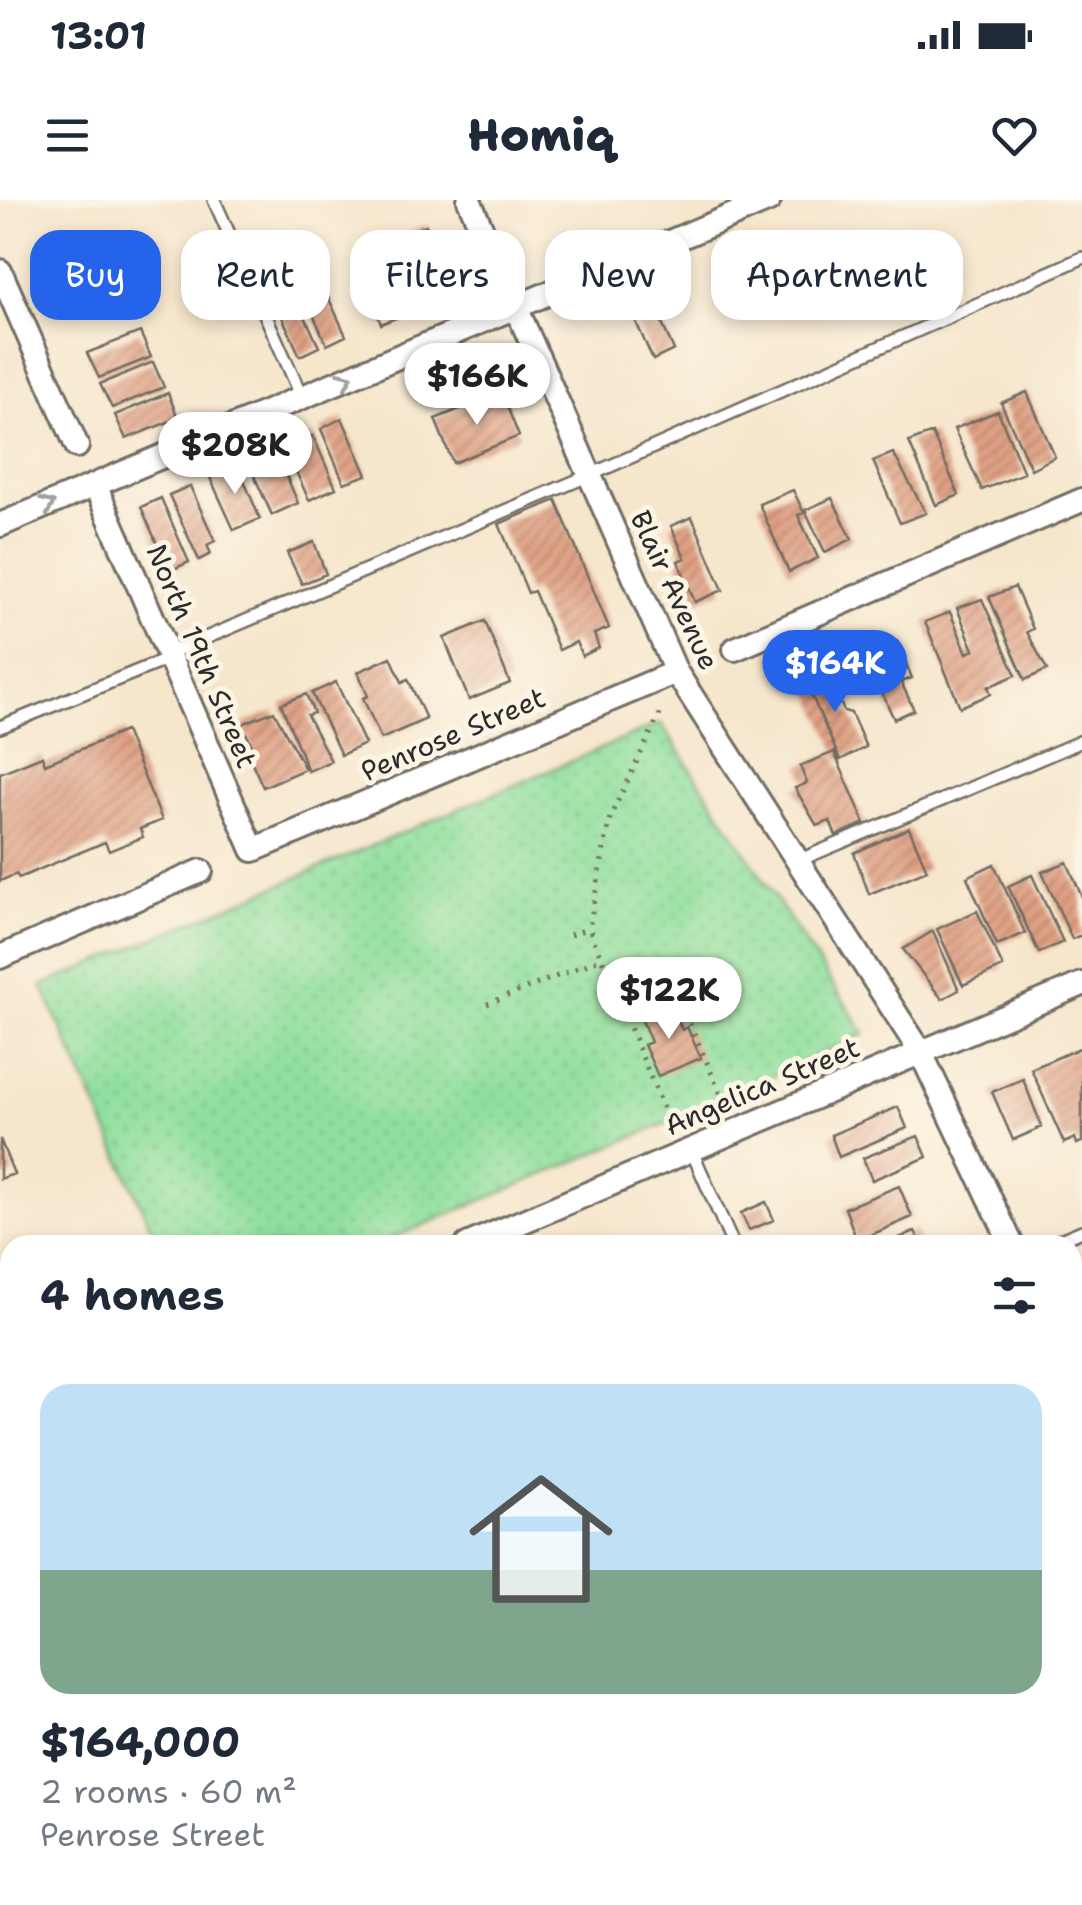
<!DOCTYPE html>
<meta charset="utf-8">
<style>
body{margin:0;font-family:"Shantell Sans",sans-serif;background:#f6f6f7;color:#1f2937;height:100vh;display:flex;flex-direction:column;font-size:38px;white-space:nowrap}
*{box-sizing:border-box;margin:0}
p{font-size:32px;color:#747a83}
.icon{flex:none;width:55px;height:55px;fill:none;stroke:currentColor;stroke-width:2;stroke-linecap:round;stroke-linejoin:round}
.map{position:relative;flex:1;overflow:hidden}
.sheet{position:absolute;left:0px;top:1035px;width:1082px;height:670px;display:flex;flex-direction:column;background:#fff;border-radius:30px 30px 0 0;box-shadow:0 5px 15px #0003}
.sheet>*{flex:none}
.banner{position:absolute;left:30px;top:30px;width:1022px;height:90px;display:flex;gap:20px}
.price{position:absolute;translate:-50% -85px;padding:0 22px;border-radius:35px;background:#fff;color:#222;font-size:32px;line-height:65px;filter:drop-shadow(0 2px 5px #0008)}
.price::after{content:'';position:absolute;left:50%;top:60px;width:30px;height:22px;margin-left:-15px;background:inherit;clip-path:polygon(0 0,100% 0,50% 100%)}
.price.selected{background:#2563eb;color:#fff}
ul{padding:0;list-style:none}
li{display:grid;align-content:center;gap:20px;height:530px;padding:0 40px}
li span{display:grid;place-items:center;height:310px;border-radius:30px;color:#555}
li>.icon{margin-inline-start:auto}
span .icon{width:180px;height:180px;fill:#fffc;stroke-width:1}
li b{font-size:42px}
h2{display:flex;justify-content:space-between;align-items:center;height:120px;padding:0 40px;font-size:42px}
.chip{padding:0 35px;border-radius:30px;background:#fff;box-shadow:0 5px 15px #0003;font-size:35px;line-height:90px}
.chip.selected{background:#2563eb;color:#fff}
.status{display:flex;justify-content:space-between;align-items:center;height:70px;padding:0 50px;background:#fff;direction:ltr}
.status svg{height:28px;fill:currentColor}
header{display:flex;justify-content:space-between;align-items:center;height:130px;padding:0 40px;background:#fff;font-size:45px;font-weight:800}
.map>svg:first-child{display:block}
.park{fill:url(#park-dots);stroke:#5e8665;stroke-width:2.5}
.building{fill:url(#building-hatch)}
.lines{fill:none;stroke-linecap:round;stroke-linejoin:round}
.lane-casing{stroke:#726c63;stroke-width:16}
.street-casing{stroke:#726c63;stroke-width:28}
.path{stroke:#726c63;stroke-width:5;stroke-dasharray:2.5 8;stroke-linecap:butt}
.lane{stroke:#fff;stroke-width:11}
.street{stroke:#fff;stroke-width:22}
.oneway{stroke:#a0a0a0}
.labels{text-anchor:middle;stroke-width:10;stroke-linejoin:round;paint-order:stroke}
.street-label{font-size:28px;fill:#2b2b2b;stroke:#fcf5e5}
</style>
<div class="status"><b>13:01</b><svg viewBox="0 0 49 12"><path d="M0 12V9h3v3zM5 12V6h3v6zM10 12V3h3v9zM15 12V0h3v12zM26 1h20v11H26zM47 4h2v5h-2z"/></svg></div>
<header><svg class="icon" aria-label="menu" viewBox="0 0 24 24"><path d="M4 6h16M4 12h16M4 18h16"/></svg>Homiq<svg class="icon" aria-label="heart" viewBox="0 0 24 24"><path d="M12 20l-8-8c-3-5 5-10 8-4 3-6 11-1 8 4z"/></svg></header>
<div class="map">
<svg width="1082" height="1705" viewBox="0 0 1082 1705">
<defs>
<pattern id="park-dots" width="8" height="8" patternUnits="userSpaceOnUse" patternTransform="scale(2.5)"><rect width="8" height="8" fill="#91e09f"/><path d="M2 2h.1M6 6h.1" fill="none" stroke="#7dc089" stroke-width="1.8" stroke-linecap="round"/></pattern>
<pattern id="building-hatch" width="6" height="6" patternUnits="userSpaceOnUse" patternTransform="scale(2.5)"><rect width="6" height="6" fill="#e0a184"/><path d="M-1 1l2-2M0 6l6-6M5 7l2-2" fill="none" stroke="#b6836c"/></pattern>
</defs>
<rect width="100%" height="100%" fill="#fcf5e5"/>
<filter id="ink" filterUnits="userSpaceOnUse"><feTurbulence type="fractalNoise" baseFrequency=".01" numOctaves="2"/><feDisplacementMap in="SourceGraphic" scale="20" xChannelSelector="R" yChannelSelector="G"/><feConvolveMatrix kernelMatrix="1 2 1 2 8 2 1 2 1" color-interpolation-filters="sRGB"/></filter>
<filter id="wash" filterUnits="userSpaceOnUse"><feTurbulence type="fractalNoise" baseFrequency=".0048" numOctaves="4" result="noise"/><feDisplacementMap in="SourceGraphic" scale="40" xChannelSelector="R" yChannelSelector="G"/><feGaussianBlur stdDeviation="2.25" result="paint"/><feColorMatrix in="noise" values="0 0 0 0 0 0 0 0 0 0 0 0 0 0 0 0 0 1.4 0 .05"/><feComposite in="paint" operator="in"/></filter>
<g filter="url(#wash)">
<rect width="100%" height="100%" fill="#f6e6cc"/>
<path class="park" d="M661,523L865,834L669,922L376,1045H159L42,786Z"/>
<g id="blocks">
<path class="building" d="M426,25L430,33L437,30L462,87L435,99L406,34Z
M376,57L401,116L381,124L356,66Z
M325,90L346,136L327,145L306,99Z
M649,95L674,150L653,160L628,104Z
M297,99L319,147L300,156L278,108Z
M140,132L151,157L99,178L87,153Z
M486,161L495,181L433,207L424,187Z
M153,162L164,187L112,208L100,184Z
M501,192L519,236L453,263L435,219Z
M1027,192L1055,257L1031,269L1001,203Z
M168,193L178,218L126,239L115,215Z
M998,211L1024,273L982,290L954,229Z
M342,218L367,275L344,283L321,229Z
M932,233L959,295L936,305L909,242Z
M313,236L336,288L309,300L283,243Z
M276,251L298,303L272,315L246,258Z
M893,253L926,313L900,323L873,261Z
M238,266L260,319L234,330L208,273Z
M190,286L215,341L207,345L211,354L199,360L169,295Z
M793,290L804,313L798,315L818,358L789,372L759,304Z
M161,298L189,362L169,371L141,307Z
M832,298L852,339L825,352L805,310Z
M556,300L609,428L594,434L599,448L582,456L576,442L559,450L534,391L528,393L499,324Z
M692,317L723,390L695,402L678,361L685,358L671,326Z
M314,342L326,374L302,384L287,353Z
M1015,387L1033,429L1027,432L1047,470L1025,480L989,397Z
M982,399L1016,475L988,487L991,494L960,507L925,422L950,412L967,453L974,450L957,408Z
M485,421L510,483L469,500L444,438Z
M897,442L912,478L901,482L914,510L894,519L865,455Z
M391,457L402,482L408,479L426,519L381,539L363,498L368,496L358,472Z
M826,468L844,511L851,513L866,547L840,560L804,478Z
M336,482L365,544L341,555L312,493Z
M306,494L314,513L307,515L331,561L308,571L281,504Z
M274,511L305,569L263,587L246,549L252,546L242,524Z
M125,531L162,620L140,629L143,637L109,651L105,642L19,678L16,674L0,681V573L42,556L45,564Z
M834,552L865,623L836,636L830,621L817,626L795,588L807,583L800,566Z
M909,628L927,670L869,694L854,653Z
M1067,662L1082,697V735L1072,739L1042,672Z
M994,664L1025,733L997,745L967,677Z
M1032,675L1063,742L1039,753L1008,686Z
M977,711L1003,767L963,785L937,729Z
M933,731L959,790L942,799L903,749Z
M671,806L682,830L687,827L701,858L658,876L644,845L651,842L641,818Z
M1082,847V942L1077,944L1075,938L1064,943L1031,869Z
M1023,879L1042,927L1013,940L992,892Z
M898,907L907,928L839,957L831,935Z
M918,936L927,957L872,980L863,958Z
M0,939L14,974L0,979Z
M899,986L912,1017L857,1041L845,1008Z
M766,1002L774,1020L749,1030L741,1013Z
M915,1031L922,1045H883Z
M10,1083V1132L2,1135L0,1087Z
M10,1540V1580L0,1557V1544Z
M246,1695H316L298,1703L293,1700L291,1705H250Z
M656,1695H691L696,1705H634Z"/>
</g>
</g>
<g filter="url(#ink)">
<use href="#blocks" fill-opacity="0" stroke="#726c63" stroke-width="2.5"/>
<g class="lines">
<g class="lane-casing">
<path id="lane" d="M214,0L302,197
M168,454L590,275L1082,58
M0,527L170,458
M795,662L1082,541
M691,949L733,1045
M1048,1045L1082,1031
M0,1482L10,1477
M0,1690L6,1705
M1013,1695L1017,1705
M596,1705L620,1695"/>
</g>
<g class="street-casing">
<path id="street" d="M469,0L676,472L920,851L1012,1045
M0,71L77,246
M95,285L253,650L676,472
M0,325L769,0
M735,449L1082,300
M0,757L201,671
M467,1045L1082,784
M1072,1185L1082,1207
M0,1241L10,1237
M1072,1282L1082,1279
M0,1293L10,1315
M187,1695L191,1705
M740,1695L744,1705
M55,1705L78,1695"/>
</g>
<path class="path" d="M660,514L610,617L589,728L669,922
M570,735L589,728
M487,804L600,759
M628,817L678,796L725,904"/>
<use href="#lane" class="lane"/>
<use href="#street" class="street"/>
</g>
<defs><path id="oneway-chevron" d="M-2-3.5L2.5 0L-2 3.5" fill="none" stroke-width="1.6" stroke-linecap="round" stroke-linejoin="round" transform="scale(2.5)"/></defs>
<g class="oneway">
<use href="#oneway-chevron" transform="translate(346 179) rotate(-23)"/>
<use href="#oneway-chevron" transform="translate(48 305) rotate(-23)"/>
</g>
</g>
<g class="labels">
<g class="street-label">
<text transform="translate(675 390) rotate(65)" y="10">Blair Avenue</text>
<text transform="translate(202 456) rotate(67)" y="10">North 19th Street</text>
<text transform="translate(453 534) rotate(-23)" y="10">Penrose Street</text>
<text transform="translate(762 886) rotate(-23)" y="10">Angelica Street</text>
</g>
</g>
</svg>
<b class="price" style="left:477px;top:228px">$166K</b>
<b class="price" style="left:235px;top:297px">$208K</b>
<b class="price selected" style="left:835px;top:515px">$164K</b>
<b class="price" style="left:669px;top:842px">$122K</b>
<div class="banner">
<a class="chip selected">Buy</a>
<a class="chip">Rent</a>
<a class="chip">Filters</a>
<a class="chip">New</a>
<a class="chip">Apartment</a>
</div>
<section class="sheet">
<h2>4 homes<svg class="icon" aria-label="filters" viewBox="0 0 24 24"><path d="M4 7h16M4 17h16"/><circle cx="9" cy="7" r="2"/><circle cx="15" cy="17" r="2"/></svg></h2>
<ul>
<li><span style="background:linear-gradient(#bfe0f5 60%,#7fa58c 0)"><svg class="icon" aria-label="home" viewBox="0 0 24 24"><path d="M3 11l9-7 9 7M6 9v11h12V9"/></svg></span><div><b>$164,000</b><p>2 rooms · 60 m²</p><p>Penrose Street</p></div></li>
</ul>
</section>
</div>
